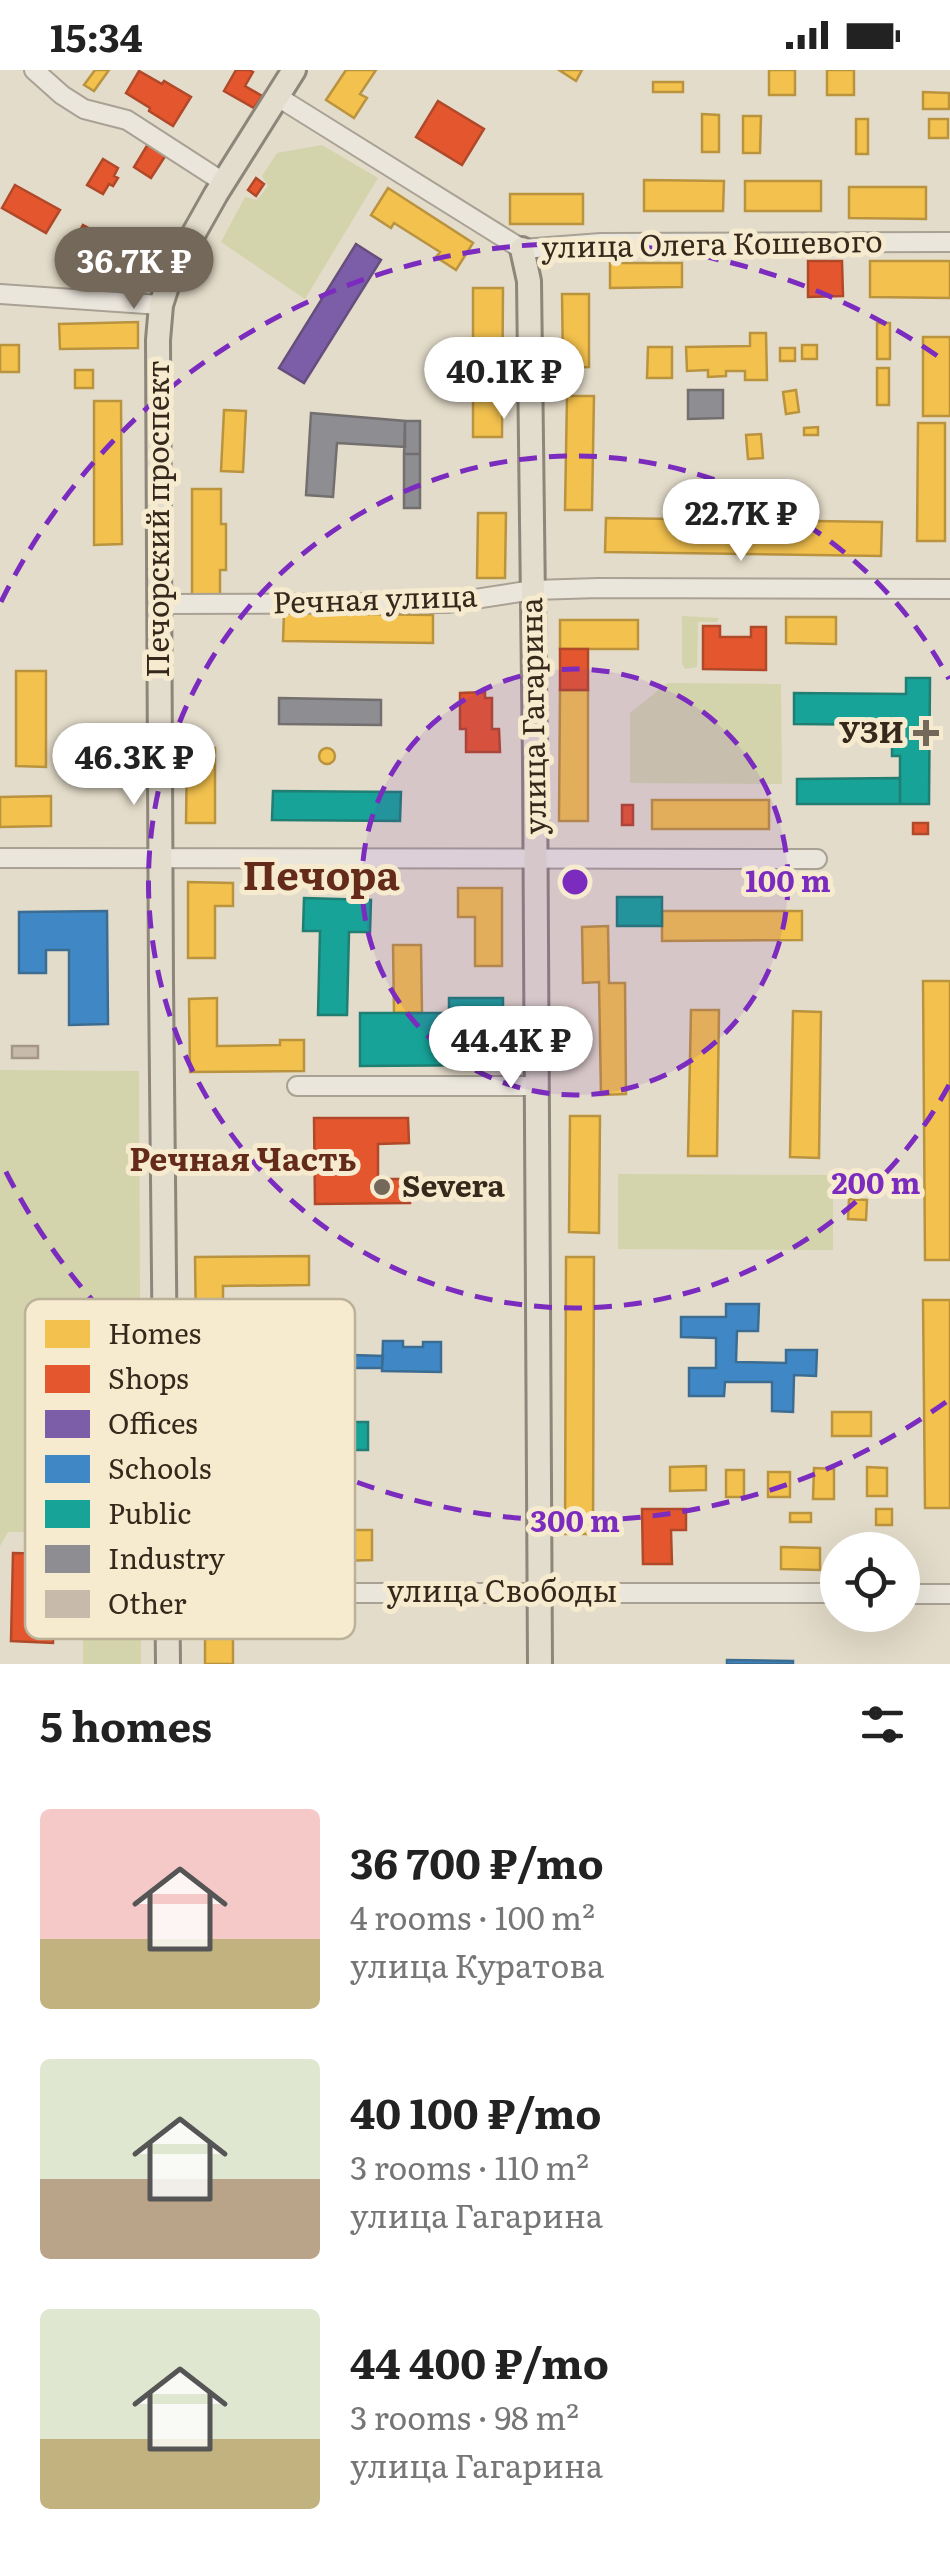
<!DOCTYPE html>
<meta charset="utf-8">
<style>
body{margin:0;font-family:Literata,serif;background:#f2f2f2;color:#222;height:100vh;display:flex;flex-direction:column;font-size:38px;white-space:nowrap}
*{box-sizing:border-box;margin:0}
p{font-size:32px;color:#767676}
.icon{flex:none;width:55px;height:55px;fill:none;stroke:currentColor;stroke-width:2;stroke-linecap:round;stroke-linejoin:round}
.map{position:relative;height:1594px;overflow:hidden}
.drawer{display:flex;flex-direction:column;background:#fff;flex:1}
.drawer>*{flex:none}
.fabs{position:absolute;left:820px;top:1462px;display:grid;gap:20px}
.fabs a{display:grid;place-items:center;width:100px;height:100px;border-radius:50%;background:#fff;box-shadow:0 10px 40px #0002;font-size:50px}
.price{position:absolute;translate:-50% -85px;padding:0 22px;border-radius:35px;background:#fff;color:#222;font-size:32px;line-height:65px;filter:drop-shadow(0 2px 5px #0008)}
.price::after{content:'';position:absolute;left:50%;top:60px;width:30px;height:22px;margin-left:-15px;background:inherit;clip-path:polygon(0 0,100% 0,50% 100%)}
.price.current{background:#736859;color:#fff}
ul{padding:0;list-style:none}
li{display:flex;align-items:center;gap:30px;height:250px;padding:0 40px}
li span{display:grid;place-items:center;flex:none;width:280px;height:200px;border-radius:10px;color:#555}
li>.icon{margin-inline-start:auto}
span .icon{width:120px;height:120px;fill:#fffc;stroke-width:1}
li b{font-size:42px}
h2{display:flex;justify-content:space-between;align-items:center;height:120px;padding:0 40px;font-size:42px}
.status{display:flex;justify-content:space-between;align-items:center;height:70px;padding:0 50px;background:#fff;direction:ltr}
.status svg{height:28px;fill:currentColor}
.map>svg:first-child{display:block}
.green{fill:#d3d3ac}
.homes{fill:#f2c14e;stroke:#ba933f;stroke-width:2.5}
.shops{fill:#e4572e;stroke:#b04929;stroke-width:2.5}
.offices{fill:#7b5ea7;stroke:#664e7d;stroke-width:2.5}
.schools{fill:#3f88c5;stroke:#3c6c92;stroke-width:2.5}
.public{fill:#17a398;stroke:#207e73;stroke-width:2.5}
.industry{fill:#8d8d92;stroke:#736f6f;stroke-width:2.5}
.building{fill:#c8baab;stroke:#a49789;stroke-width:2.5}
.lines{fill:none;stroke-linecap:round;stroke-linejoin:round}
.minor-casing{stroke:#a8a194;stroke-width:22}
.major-casing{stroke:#8e867a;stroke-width:28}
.minor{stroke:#ebe6dc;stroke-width:18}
.major{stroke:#e3ddcd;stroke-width:22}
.ring{fill:none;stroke:#7b2cbf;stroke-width:5;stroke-dasharray:18 12}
.poi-dot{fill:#736859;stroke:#f6ebcf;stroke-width:4}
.labels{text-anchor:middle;stroke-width:10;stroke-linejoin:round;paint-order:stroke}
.street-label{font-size:30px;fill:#36291c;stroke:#f6ebcf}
.poi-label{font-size:30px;font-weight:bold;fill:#36291c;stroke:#f6ebcf;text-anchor:end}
.neighbourhood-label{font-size:32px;font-weight:bold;fill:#642b1b;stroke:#f6ebcf}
.district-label{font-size:40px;font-weight:bold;fill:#642b1b;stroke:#f6ebcf}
.key{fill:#f6ebcf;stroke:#bcb199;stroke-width:2.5}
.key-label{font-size:28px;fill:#36291c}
.centre{fill:#7b2cbf;stroke:#f6ebcf;stroke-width:5}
.ring-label{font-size:30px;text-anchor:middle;font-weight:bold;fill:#7b2cbf;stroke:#f6ebcf;stroke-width:10;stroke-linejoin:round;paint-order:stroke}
</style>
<div class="status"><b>15:34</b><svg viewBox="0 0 49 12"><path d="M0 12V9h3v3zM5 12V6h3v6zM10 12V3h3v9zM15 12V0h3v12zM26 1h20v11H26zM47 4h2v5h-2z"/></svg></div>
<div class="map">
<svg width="950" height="1594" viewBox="0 0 950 1594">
<rect width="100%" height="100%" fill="#e4dcca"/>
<path class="green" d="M322,75L378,108L305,229L221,172L245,127L257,130L268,116L262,106L277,83Z
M682,546L719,548L717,552H698L697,597L685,599L682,594Z
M667,613L781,614L782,714L630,713V643Z
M0,1000L139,1001L141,1502L67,1503L66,1462H8L0,1476Z
M618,1104L833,1105V1180L618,1179Z
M83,1544H141V1594H83Z"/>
<path class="homes" d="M95,0H109L94,21L84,15Z
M346,0H376L360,24L367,28L354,48L326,30Z
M559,0H582L576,11Z
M769,0H795V25H769Z
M827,0H854V25H827Z
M653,12H683V22H653Z
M923,22L949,23V39H923Z
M702,44L719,45V82H702Z
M743,46H761L760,83H743Z
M856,49H868V84H856Z
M929,49H948V68H929Z
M644,110L724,111L723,141H644Z
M745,111H821V141H745Z
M849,117H926V149L849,148Z
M388,118L473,173L456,200L436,187L440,182L394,153L391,158L371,145Z
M510,124H583V154H510Z
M870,191H950V228L870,227Z
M610,193H682V217L610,218Z
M473,218H503L502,367H473Z
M562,224H589V297L563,298Z
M138,252V278L60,279L59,254Z
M877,253H890V289H877Z
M750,263H766L767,310H745V301H726V306L708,307V300L687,301L686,277L750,276Z
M923,267H950V346H923Z
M0,275H19V302H0Z
M802,275H817V289H802Z
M648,277H672V308H647Z
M780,278H795V291H780Z
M877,298H889V335H877Z
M75,300H93V318H75Z
M796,320L799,342L786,344L783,322Z
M567,326H594L592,440H565Z
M94,331H121L122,474L94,475Z
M224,340L246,341L243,402L221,401Z
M918,353H945V471H917Z
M818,357V365H804V358Z
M761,364L763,388L748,389L746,365Z
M192,419H221V454H226V500H220V525H192Z
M478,443H506L505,508H477Z
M606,448L882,452L881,486L605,482Z
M284,543L433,545V573L283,571Z
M786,547H836V574L786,573Z
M560,550H638V579H560Z
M16,601H46V697L16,696Z
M560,620H588V751H559Z
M319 686a8 8 0 1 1 16 0a8 8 0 1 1-16 0Z
M187,678H215V753H186Z
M51,726V756L0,757V727Z
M652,730H769V759H652Z
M188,812L233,813V836H215V888H188Z
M458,818H502V896H475V847H458Z
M662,841H802V870L662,871Z
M608,856L609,913H625L626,1024L601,1025L599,912L583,913L582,857Z
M393,875H421L422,943H394Z
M923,911H950V1190H925Z
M217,928V976L280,975V970H304V1001L190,1002L189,929Z
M691,940H719L717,1086H688Z
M793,941L821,942L819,1088L790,1087Z
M570,1046H600L599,1163L569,1162Z
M849,1129L867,1130L866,1150L848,1149Z
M309,1186V1215L223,1216V1261H196L195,1187Z
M566,1187H594L593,1464H565Z
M923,1230H950V1438H925Z
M832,1342H871V1366H832Z
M706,1396V1420L670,1421V1397Z
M867,1397L887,1398V1426H867Z
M814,1398L834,1399V1429H813Z
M726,1400H744V1427H726Z
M768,1402H790V1427H768Z
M876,1439H892V1455H876Z
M790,1443H811V1452H790Z
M340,1460H372V1490L340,1491Z
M781,1477L820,1478V1500L781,1499Z
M205,1559H233V1594H205Z"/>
<path class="shops" d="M236,0H249L253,2L245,16L262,26L254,38L224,21Z
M139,1L162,14L164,11L191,27L173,56L149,41L150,38L126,23Z
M438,31L484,59L462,95L416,67Z
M148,74L166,85L151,108L134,97Z
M103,89L118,98L114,106L118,108L113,116L109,114L103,124L87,115Z
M256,108L264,114L256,126L248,120Z
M15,115L60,140L46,163L2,138Z
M83,155L116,173L100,202L80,191L87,178L75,170Z
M808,191H842L843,226L808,227Z
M703,556H720V567H751V557H766V600L703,599Z
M560,579H588V620H560Z
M485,622V628H492V659H499L500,682H466V659H460V623Z
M622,735H633V755H622Z
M913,753H928V764H913Z
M314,1048H408L409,1073L378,1074V1109H410V1133L315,1134Z
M642,1439H686V1460H671L672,1494H643Z
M13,1483L55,1484L53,1573L11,1571Z"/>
<path class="offices" d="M356,174L381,190L304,313L279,298Z"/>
<path class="schools" d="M107,841L108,954L69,955V880H46V903H19V842Z
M726,1234H759L758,1261H737L736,1292L786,1293V1280H817L816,1306L794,1305L793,1342L772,1341V1312H725L724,1326H689V1298H716V1268L681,1267V1247H726Z
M383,1271H403V1277H423V1272H441V1302L382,1301Z
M352,1285L383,1286L382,1298H352Z
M727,1590L793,1591V1594H727Z"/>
<path class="public" d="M906,608H930L929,734H900V686H892V668H901V655L794,654V623L906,624Z
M900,708V734H797V709Z
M273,721L401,722L400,751L272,750Z
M617,827H662V856H617Z
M304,828L371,830L370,862H349L347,945H318L320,861H303Z
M449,928H503V995L360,996V943H449Z
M331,1352H368V1380H330Z"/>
<path class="industry" d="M688,320H723V348L688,349Z
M311,343L405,351V377L337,373L333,427L306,425Z
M405,351H420V384H404Z
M404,384H420V438H404Z
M279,628L381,630V655L279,654Z"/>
<path class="building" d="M12,976H38V988H12Z"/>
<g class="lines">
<g class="minor-casing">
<path id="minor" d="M34,0L62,25L84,39L127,50L223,112
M278,27L522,179L601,173L950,172
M0,224L161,235
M160,534L449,533L533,520L599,518L950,519
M0,788L817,789
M297,1016H537
M167,1523H838
M902,1524H950"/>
</g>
<g class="major-casing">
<path id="major" d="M522,179L529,211L535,692L540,1594
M168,1594L161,913L158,270L161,235L171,204L216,124L294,0"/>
</g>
<use href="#minor" class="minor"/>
<use href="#major" class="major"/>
</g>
<circle cx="575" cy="812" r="213" fill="#7b2cbf" fill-opacity=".12"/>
<g class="ring">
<circle cx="575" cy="812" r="213"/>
<path d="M949 1015A426 426 0 1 1 949 609"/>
<path d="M946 1332A639 639 0 0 1 1 1092M1 532A639 639 0 0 1 946 292"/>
</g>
<g class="poi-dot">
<path d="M921 648h10v10h10v10h-10v10h-10v-10h-10v-10h10z"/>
<circle cx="382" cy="1117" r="10"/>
</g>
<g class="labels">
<g class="street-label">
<text transform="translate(712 175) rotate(-1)" y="10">улица Олега Кошевого</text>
<text transform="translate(159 449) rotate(-90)" y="10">Печорский проспект</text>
<text transform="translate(375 530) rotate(-2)" y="10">Речная улица</text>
<text transform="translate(534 646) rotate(-91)" y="10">улица Гагарина</text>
<text x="502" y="1532">улица Свободы</text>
</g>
<g class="poi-label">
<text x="904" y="673">УЗИ</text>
<text x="402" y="1127" text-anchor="start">Severa</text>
</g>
<g class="neighbourhood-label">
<text x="243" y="1101">Речная Часть</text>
</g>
<g class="district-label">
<text x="321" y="820">Печора</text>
</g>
</g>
<rect x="25" y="1229" width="330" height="340" rx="15" class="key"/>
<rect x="45" y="1250" width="45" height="28" fill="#f2c14e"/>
<rect x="45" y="1295" width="45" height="28" fill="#e4572e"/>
<rect x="45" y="1340" width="45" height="28" fill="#7b5ea7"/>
<rect x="45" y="1385" width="45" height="28" fill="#3f88c5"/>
<rect x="45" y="1430" width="45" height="28" fill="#17a398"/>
<rect x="45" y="1475" width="45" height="28" fill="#8d8d92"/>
<rect x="45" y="1520" width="45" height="28" fill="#c8baab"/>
<g class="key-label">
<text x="108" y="1274">Homes</text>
<text x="108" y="1319">Shops</text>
<text x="108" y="1364">Offices</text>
<text x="108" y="1409">Schools</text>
<text x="108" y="1454">Public</text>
<text x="108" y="1499">Industry</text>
<text x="108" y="1544">Other</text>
</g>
<circle cx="575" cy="812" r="15" class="centre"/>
<g class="ring-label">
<text x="788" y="822">100 m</text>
<text x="876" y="1124">200 m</text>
<text x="575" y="1462">300 m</text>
</g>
</svg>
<div class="fabs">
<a><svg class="icon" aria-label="locate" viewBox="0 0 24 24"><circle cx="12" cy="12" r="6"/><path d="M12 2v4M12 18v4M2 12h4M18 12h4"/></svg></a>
</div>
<b class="price current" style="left:134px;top:242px">36.7K ₽</b>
<b class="price" style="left:504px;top:352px">40.1K ₽</b>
<b class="price" style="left:741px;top:494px">22.7K ₽</b>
<b class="price" style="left:134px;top:738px">46.3K ₽</b>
<b class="price" style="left:511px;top:1021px">44.4K ₽</b>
</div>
<section class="drawer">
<h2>5 homes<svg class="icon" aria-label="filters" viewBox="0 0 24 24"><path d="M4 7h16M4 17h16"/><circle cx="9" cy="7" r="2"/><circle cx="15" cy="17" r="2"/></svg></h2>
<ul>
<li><span style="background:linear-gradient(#f6c9c9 65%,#c2b280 0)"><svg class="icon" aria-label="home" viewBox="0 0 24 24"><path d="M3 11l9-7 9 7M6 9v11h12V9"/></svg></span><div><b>36 700 ₽/mo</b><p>4 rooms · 100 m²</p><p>улица Куратова</p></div></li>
<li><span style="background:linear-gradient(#dfe7d0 60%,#b9a48a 0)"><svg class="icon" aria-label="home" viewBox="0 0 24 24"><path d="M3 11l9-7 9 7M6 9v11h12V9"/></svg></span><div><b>40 100 ₽/mo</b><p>3 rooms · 110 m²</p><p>улица Гагарина</p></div></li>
<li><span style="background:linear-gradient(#dfe7d0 65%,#c2b280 0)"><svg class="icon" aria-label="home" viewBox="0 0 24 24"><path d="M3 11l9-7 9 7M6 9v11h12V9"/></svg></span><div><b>44 400 ₽/mo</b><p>3 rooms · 98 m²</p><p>улица Гагарина</p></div></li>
</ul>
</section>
